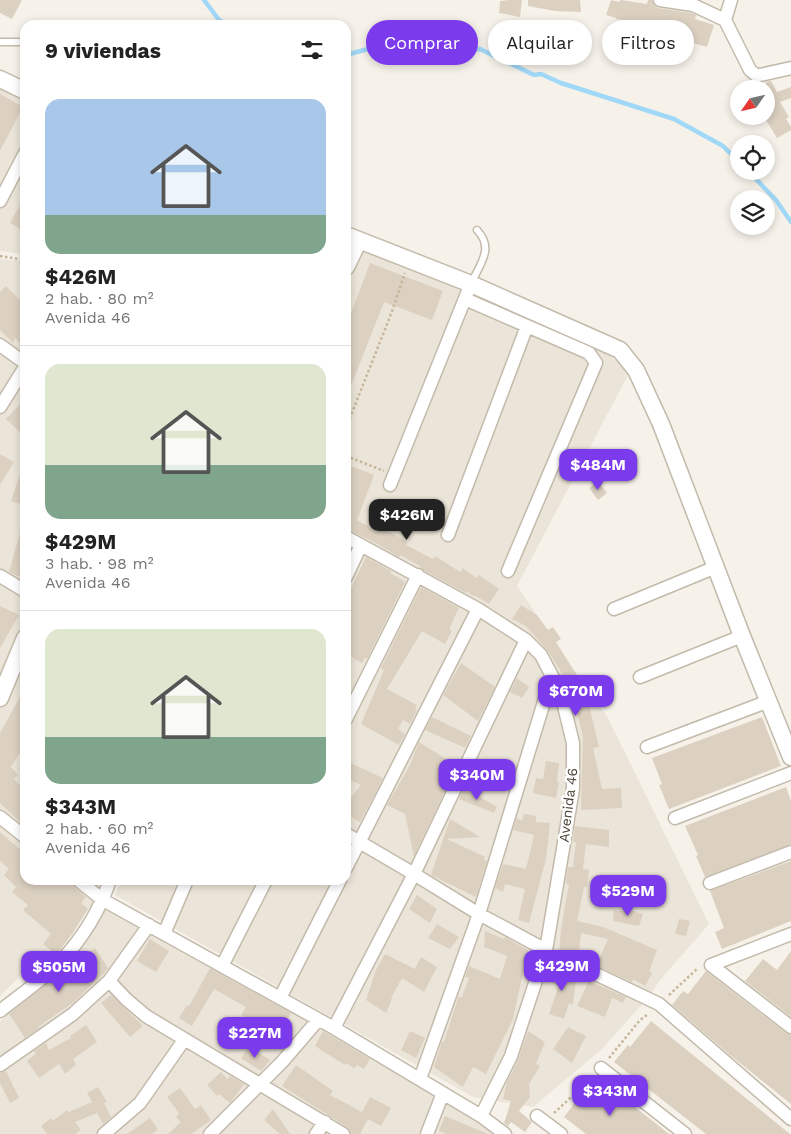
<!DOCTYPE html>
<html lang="es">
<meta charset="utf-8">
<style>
body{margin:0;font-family:"Work Sans",sans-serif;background:#f6f6f6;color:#222;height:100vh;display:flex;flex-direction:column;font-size:19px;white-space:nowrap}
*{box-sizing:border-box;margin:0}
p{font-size:16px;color:#767676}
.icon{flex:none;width:28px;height:28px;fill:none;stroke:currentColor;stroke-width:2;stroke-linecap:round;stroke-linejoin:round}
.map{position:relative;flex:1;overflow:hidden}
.drawer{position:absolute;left:20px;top:20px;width:331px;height:865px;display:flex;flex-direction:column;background:#fff;border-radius:15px;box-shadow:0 2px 8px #0003}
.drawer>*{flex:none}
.hud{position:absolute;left:366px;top:20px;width:349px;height:45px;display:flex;gap:10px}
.needle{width:32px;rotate:236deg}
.controls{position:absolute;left:730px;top:80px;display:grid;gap:10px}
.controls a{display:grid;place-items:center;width:45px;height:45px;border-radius:50%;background:#fff;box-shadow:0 2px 8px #0003;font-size:25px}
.price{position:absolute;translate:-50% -42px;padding:0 11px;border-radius:10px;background:#7c3aed;color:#fff;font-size:16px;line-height:32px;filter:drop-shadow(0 1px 2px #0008)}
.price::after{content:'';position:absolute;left:50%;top:30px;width:15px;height:11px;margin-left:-8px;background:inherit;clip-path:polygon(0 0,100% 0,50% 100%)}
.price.active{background:#222;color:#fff}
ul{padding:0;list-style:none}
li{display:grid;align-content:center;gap:10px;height:265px;padding:0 25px}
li+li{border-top:1px solid #e0e0e0}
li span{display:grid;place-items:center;height:155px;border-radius:15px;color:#555}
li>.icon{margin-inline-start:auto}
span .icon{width:90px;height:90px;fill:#fffc;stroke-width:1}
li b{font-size:21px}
h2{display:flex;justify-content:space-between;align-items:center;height:60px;padding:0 25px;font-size:21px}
.tag{padding:0 18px;border-radius:22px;background:#fff;box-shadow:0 2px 8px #0003;font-size:18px;line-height:45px}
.tag.active{background:#7c3aed;color:#fff}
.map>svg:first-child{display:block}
.residential{fill:#ebe4d8}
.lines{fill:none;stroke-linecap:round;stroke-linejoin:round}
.stream{stroke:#a2d8f7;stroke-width:4.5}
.building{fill:#dcd1c1}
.service-casing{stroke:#c3baab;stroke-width:9}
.minor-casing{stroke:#c3baab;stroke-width:15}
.tertiary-casing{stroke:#c3baab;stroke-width:19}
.path{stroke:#c6b59b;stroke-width:2.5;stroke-dasharray:2.5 2.5;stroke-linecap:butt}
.service{stroke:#fff;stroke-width:6}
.minor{stroke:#fff;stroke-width:12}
.tertiary{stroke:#fff;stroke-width:16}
.labels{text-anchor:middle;stroke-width:5;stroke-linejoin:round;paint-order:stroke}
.street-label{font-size:14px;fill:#4b4337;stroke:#fff}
</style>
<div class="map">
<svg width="791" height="1134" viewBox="0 0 791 1134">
<rect width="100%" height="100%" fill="#f6f2ea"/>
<path class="residential" d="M0,85L25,97V255L0,251Z
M360,245L599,345L629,373L517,586L580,679L607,716L709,924L661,979L647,999L602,1049L533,1107L473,1097L115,895L121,880H346V278Z
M0,259L25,261V880H101L92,906L0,996Z
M103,909L357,1047L500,1134H0V1022Z"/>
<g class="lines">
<path class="stream" d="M204,0L219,20L228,25
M346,55L368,49L394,37L455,50L480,49L534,75L541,74L561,83L674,119L723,146L739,162
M748,171L776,200L791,222"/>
</g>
<path class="building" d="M0,0H22L12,19L0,13Z
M509,0H522L520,17L499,13L500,1Z
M528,0H580L581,12L555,11L528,6Z
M611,0L619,2L621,0L647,4L648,0H652L655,6L658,8L691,13L696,15L695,19L714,25L707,47L682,40L685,31L616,19V18L606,15Z
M771,81L777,92L791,87V98L780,102L789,117L786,119L791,127V130L777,138L766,120V82Z
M0,94L23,107L0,151Z
M25,196V232L10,223Z
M370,263L443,291L432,320L384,302L347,396L346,327Z
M6,286L25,305V348L15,338L13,343L0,330V292Z
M25,399V437L6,419Z
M0,454L14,462L0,485Z
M346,464L374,475L357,520L377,531L379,528L394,534L407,542L406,545L433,559L435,556L460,572L463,568L476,578L479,575L499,589L489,604L474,595L473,596L467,591L466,593L425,571L420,567V566L400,555L399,557L374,542L346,529Z
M23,465L25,466V505L11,501Z
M598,481L607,493L598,500L589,488Z
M22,526L25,527V579L9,572Z
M366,557L391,571L390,573L405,582L367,659L365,658L362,663L346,654V599Z
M421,587L459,608L449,629L452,631L445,644L422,631L387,689L417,705L415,709L417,710L410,724L403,720L398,729L405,734L399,745L361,724L384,670L381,668Z
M521,605L537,615L548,630L553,627L561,639L556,642L580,680L587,697L599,747L593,748L602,789L621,788L622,808L581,810L583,737L575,704L573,705L565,684L568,683L548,651L526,626L512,619Z
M0,606L19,615L0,648Z
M461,663L495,687L478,721L443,695Z
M517,678L529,687L522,698L510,692Z
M25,688V753L21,751L11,767L18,775L14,779L25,790V827L0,803V733Z
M432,717L471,736L465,748L425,730Z
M762,717L781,766L669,809L659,785L662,784L652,758Z
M419,742L457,766L414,856L405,814L387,805L410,765Z
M346,761L383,778L360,822L346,814V804L361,785L346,778Z
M546,761L559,763L557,782L559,783L556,798L533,793L536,778L543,779Z
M786,787L791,801V844L705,877L696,856L698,855L685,826Z
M464,788L497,807L494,813L459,799Z
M524,814L536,816V822L550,823L546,859L529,923L518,920L525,889L505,884L503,892L495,888L503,864L526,869L534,835L513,830L517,818L522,821Z
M450,819L480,837L447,839L485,857L484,860L487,861L476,897L431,875Z
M575,826L609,830V847L586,844L583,869L589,870L587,887H584L577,921L603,927L657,950L649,971L652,973L645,986L633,979L632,982L596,966L608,939L581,933L578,960L559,954L561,929L569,884H566L567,872L568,867H573L576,842H573Z
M0,832L25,854V880H70L73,886L86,897L81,903L88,909L73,933L56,955L43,944L51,934L23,910L28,905L12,892L16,887L4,875L9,869L0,861Z
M791,861V921L722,949L715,932L724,928L710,891Z
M417,895L437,909L430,923L409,909Z
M614,910L630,912V910L643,914L639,926L613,921Z
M679,919L690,921L686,936L675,934Z
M437,924L459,937L450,949L428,938Z
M485,931L504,939L505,937L528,950L513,1019L486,1074L473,1067L463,1087L434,1067L442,1042H444L458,998V997H462L469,978L465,977L469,966L500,979L507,956L484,947Z
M150,939L169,951L156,972L137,961Z
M95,948L108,968L105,972L74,1002L38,1027L39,1028L25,1038L9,1014L64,969Z
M791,951V1017L745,981L763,959L777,970Z
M385,954L415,969L421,957L437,967L424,992L402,978L391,998L392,999L386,1013L366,1000L376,970Z
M210,968L291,1013L279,1036L241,1015L246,1007L214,989L192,1026L179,1018L187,1005L189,1006Z
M549,968L576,977L573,1005L569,1003L564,1019L549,1014L559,985L544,980Z
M706,971L786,1033L791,1035V1104L730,1055L672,1005L683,991L688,994Z
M589,981L626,997L623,1003L612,998L605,1017L577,1006Z
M111,995L143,1026L130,1037L101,1003Z
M651,1021L790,1134H706L614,1062L628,1045L630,1047Z
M86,1025L97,1042L73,1059L76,1065L65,1074L59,1064L39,1078L27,1061L36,1054L34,1051L46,1043L49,1050L71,1038L70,1036Z
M568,1027L586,1036L572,1063L553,1049Z
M323,1031L370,1059L364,1069L357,1065L354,1068L346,1063L345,1065L315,1046Z
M410,1031L425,1038L416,1058L401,1050Z
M528,1031L545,1042L536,1064L540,1066L529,1084L530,1097L519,1111L532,1122L525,1132L511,1122L508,1126L504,1123L511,1101L503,1099L507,1082L518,1060Z
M249,1046L270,1060L261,1071L241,1058Z
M296,1065L333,1091L330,1095L362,1112L370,1097L391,1108L381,1126L368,1119L360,1134H351L347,1127L282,1086Z
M6,1071L19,1098L10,1103L0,1083V1073Z
M221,1072L227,1079L230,1076L244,1084L230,1103L219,1094L217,1096L207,1085Z
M98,1087L107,1102L104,1103L111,1117L103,1124L97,1113L75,1122L81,1130L75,1134H47L41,1126L51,1118L53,1121L67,1110L69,1112L92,1102L87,1093Z
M180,1088L195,1109L201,1105L211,1120L191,1134H168L181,1122L176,1117L179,1113L167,1097Z
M586,1092L608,1104L616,1092L669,1134H586L564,1117L580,1096L582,1098Z
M273,1109L290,1134H280L264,1120Z
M445,1116L488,1134H447L439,1131Z
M150,1118L158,1129L152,1134H127Z"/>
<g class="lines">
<g class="service-casing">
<path id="service" d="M0,42H25
M472,282C481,262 494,248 477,230"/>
</g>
<g class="minor-casing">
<path id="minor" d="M660,0L693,5L725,20L750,70L756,75H760L791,68
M725,20L731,0
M0,201L25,153
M465,299L589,353L596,363L508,571
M0,345L25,363
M0,407L25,367
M390,485L468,291
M448,535L527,326
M346,537L478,609L526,640L541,655L552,676L563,702L573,743V789L546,950L511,1056L481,1116
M0,576L25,591
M346,577L361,545
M614,609L716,567
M640,677L742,636
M346,719L418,575
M647,747L769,701
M0,817L25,837
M675,818L791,773
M346,834L414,874L479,914L546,950
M346,868L478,609
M78,880L103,900L334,1028L481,1116L505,1134
M710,883L791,852
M164,934L187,880
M544,958L598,975L659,1004L791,1119
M711,965L791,1027
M711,965L791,934
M222,966L266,880
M109,981L126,999L146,1016L343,1134
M280,998L340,880
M0,1011C20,995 42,980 60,962C82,939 100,909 110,880
M334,1028L414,874L526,640
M0,1065L73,1014L109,981L149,925
M601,1068L685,1134
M420,1079L479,914L552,676
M537,1116L561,1134
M104,1134L140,1103L184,1040
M210,1134L282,1062L318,1020
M316,1134L325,1122
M427,1134L443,1093"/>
</g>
<g class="tertiary-casing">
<path id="tertiary" d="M0,79L25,91
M346,235L471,284L620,350L636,370L661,424L742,636L791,757
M346,267L359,240
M0,698L25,638"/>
</g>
<path class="path" d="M0,256L25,260
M346,428L391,314L405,273
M346,456L384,471
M669,995L698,968
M609,1058L640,1020L648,1014
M554,1113L592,1078"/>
<use href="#service" class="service"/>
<use href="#minor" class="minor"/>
<use href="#tertiary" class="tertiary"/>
</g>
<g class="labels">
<g class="street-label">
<text transform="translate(568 805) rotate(-83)" y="5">Avenida 46</text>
</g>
</g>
</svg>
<div class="controls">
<a><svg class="needle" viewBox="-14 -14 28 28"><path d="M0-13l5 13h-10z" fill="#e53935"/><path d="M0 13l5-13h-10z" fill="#767676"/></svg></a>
<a><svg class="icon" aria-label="locate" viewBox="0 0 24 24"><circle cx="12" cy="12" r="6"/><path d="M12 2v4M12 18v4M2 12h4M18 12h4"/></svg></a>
<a><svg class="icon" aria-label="layers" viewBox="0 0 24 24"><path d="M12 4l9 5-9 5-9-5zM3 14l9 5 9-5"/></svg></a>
</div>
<b class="price" style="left:598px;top:491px">$484M</b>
<b class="price active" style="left:407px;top:541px">$426M</b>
<b class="price" style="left:576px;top:717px">$670M</b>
<b class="price" style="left:477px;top:801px">$340M</b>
<b class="price" style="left:628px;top:917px">$529M</b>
<b class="price" style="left:562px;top:992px">$429M</b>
<b class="price" style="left:59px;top:993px">$505M</b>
<b class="price" style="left:255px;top:1059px">$227M</b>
<b class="price" style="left:610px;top:1117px">$343M</b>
<div class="hud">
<a class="tag active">Comprar</a>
<a class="tag">Alquilar</a>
<a class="tag">Filtros</a>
</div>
<section class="drawer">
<h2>9 viviendas<svg class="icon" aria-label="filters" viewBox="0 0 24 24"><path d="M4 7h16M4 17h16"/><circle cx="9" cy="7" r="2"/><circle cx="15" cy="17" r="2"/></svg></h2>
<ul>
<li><span style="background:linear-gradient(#a9c7e8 75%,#7fa58c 0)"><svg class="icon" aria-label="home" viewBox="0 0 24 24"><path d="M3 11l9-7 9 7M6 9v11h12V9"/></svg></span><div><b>$426M</b><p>2 hab. · 80 m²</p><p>Avenida 46</p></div></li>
<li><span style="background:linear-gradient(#dfe7d0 65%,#7fa58c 0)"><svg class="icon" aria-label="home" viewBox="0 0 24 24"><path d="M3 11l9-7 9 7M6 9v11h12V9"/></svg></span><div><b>$429M</b><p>3 hab. · 98 m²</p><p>Avenida 46</p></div></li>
<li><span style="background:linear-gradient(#dfe7d0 70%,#7fa58c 0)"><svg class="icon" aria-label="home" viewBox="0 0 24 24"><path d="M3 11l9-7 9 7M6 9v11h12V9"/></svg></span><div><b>$343M</b><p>2 hab. · 60 m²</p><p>Avenida 46</p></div></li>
</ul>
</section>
</div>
